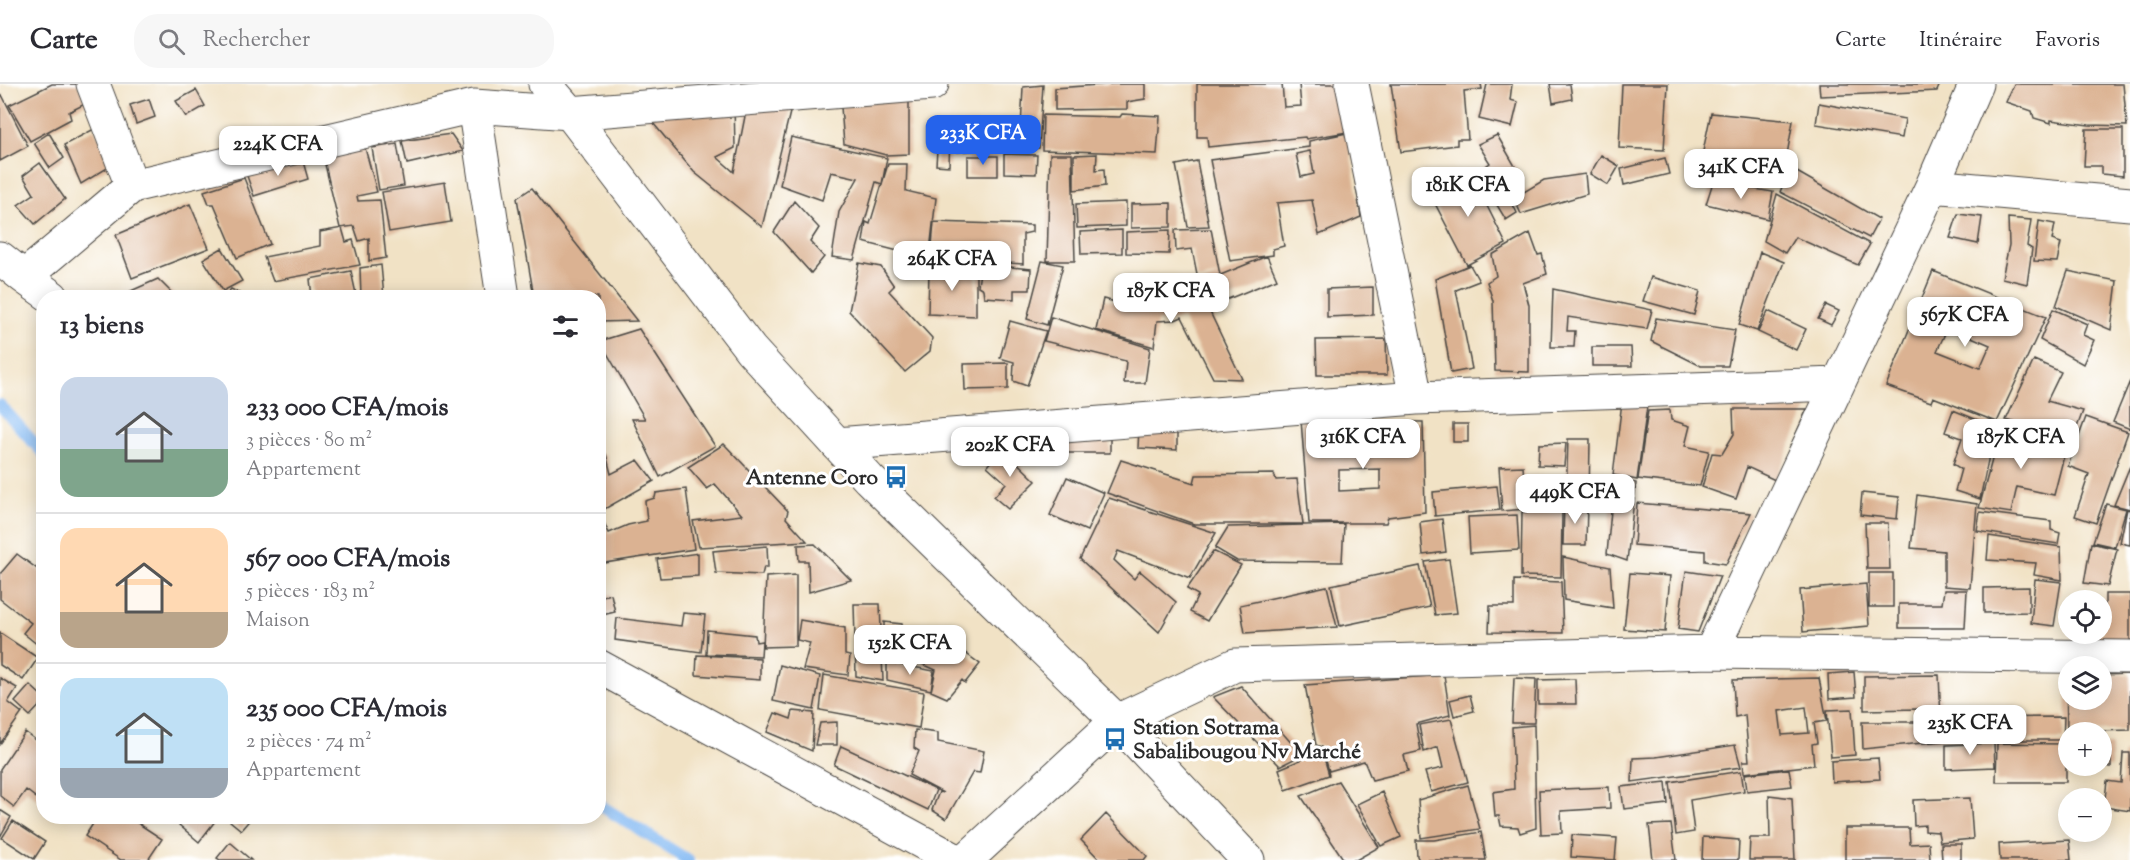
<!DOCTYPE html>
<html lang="fr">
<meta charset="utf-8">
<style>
body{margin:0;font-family:"Sorts Mill Goudy",serif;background:#f7f7f7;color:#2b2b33;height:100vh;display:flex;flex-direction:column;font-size:22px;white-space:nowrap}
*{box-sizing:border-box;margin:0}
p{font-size:20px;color:#7c7c81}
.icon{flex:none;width:33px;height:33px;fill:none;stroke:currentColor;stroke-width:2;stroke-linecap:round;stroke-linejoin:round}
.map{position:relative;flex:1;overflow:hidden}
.panel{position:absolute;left:36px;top:206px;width:570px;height:534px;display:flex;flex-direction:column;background:#fff;border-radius:24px;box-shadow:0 3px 15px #0003}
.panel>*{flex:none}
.fabs{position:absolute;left:2058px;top:506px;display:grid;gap:12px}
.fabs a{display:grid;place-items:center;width:54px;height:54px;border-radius:50%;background:#fff;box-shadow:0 3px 15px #0003;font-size:30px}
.price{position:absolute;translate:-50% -51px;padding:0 14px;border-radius:12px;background:#fff;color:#222;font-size:20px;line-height:39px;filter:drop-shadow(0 2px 3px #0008)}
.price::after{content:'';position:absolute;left:50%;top:36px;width:18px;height:14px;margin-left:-9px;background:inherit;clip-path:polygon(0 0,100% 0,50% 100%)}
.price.current{background:#2563eb;color:#fff}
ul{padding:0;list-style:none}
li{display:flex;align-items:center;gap:18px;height:150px;padding:0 24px}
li+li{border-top:2px solid #e1e1e2}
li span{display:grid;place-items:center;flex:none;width:168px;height:120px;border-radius:18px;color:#555}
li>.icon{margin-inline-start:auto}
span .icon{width:72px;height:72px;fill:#fffc;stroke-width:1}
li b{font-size:26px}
h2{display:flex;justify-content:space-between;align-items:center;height:72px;padding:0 24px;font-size:26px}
header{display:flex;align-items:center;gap:36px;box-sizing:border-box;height:84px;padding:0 30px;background:#fff;border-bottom:2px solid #e1e1e2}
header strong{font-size:28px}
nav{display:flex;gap:33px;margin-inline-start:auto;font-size:21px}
.search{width:420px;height:54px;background:#f7f7f7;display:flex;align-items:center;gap:15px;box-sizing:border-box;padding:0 21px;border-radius:24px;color:#7c7c81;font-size:22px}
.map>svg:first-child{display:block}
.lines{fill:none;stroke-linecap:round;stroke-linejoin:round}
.stream{stroke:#84baf3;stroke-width:12}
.building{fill:#dbb292;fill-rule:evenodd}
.street-casing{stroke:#494642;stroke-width:35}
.secondary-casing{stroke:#494642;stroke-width:35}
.street{stroke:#fff;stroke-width:33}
.secondary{stroke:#fff;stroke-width:33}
.labels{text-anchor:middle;stroke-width:6;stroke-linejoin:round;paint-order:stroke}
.poi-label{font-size:21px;font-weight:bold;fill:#2b2b2b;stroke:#fff;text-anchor:end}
</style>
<header>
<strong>Carte</strong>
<div class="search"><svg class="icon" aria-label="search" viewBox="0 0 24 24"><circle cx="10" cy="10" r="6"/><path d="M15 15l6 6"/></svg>Rechercher</div>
<nav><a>Carte</a><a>Itinéraire</a><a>Favoris</a></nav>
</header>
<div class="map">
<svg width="2130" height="776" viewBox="0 0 2130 776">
<rect width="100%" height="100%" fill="#fff"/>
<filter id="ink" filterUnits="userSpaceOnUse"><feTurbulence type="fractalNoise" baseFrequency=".0167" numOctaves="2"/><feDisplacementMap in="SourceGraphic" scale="12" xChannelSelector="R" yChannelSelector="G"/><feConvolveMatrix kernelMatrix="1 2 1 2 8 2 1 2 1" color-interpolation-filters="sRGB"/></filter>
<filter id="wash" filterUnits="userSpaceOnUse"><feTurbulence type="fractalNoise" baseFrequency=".008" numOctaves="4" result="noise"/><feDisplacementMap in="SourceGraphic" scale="24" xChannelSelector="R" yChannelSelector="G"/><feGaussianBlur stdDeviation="1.35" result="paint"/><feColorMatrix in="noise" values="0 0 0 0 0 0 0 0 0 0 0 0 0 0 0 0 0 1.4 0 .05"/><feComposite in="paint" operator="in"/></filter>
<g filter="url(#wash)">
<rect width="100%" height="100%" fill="#f1e2c5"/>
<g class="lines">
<path class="stream" d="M0,321L44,370
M598,720L688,776"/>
</g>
<g id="blocks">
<path class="building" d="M52,0H78L87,19L69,28L71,35L30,57L9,21Z
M1113,0H1145V15L1127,18V25L1055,26V4Z
M1197,0H1282L1284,23L1301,22L1299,0H1338L1347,48L1306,55L1305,53L1208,63L1207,53H1197Z
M1391,0H1481L1482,5L1464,7L1468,55H1457V61L1401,68Z
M1487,0H1512L1510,16L1518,18L1512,43L1479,35Z
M1550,0H1570L1572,15L1553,19Z
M1622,0H1668L1664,66L1619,64Z
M1819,0H1940L1937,7L1820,12Z
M2014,0H2123L2127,42L2089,41L2051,36V39L2034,34L2032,27L2006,18Z
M1043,1L1039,64L1004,68L1002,43L1021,45L1023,3Z
M196,6L205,22L186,33L176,17Z
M909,8V70L886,71L844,60L841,23Z
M2,11L28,62L0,77V13Z
M149,15L155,33L136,40L130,21Z
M793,16L762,143L694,88L643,27L734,19L735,64L717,73L734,88L748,17Z
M1819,19L1905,35L1902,54L1816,40Z
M1711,29L1793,37L1785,82L1702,72Z
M1122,30L1160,32L1157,70L1042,66L1043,31L1120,33Z
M996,38L998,64L957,68L955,41Z
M94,45L114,80L81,100L64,61Z
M2086,45H2123V92L2101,90V82H2084Z
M49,49L64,74L50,84L34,59Z
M1347,49L1361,133L1319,151L1312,116L1277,119L1284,162L1273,165V171L1230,177L1210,76L1309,63V57ZM1310,67L1314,90L1301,93L1296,70Z
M451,50L463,67L407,80L402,57Z
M938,51L950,52L949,82L936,81Z
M1497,51L1519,89L1503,100L1517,129L1506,136L1477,88L1490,79L1478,60Z
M791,53L887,74L882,100L876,98L854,176L832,173L839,128L858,94L831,88L822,116L780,101Z
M397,60L404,102L379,106L372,64Z
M365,64L377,108L357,112L358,117L380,116L386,174L369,177V154L359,157L354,142L340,144L323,72Z
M1004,70L1037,71L1036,90L1004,89Z
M1050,70H1072L1075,177H1047Z
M1097,70L1096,86L1104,85L1105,102L1074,106V71Z
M1601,71L1619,82L1608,101L1590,90Z
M968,72H998V92H968Z
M302,74L308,95L254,112L247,92Z
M1665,74L1669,90L1624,101L1621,85Z
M1197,77L1209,142L1188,143L1176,81Z
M40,79L65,115L35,140L18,121L34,110L23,92Z
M888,80H907L906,107L936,114L929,175L863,158L866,138L870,140Z
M1790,84L1879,135L1869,154L1780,108Z
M1469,86L1506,160L1467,181L1429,108Z
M1585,90L1587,110L1521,130L1514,114L1544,96Z
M244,94L270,160L237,174L214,120H209L204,107Z
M445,98L451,138L389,148L382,108Z
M1713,98L1773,108L1768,135L1706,120Z
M532,104L637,237L598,238V213H534L517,114Z
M1777,110L1870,160L1858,181L1795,153L1785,169L1764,157Z
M794,117L819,144L810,158L824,173L811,189L774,148Z
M1126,118V142L1077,144L1076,120Z
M1171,119V143L1131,144V120Z
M190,120L209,164L132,194L116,151Z
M1958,130L1982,133L1978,160L1950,154Z
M2008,134L2031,136L2027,162L2032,165L2027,200L2002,194L2009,161Z
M2039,137L2055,140L2052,156L2061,159L2057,178L2034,177Z
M934,138L1032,141V148L1023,150V180L931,174Z
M342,144L346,158L353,156L360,181L273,197L264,173L320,162V148Z
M1211,145L1220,191L1198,195L1192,165L1176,167L1175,146Z
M1122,146V169L1081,170L1080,148Z
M1170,146L1169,170L1126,169V148Z
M1530,149L1538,171L1542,170L1547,190L1523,199L1529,221V288L1495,287L1493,217L1487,198L1496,192L1492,171Z
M222,164L242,197L223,207L203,175Z
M1760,168L1784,178L1757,247L1739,241Z
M1267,172L1277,195L1211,222L1201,199Z
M1042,177L1063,181L1047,241L1027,235Z
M859,179L881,183L894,202L889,207L932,254L930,267L905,288L849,227Z
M981,180L1031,185L1030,206H1014V215L984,213L983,205L978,202Z
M381,181L384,213H361L360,184Z
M1470,181L1479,197L1456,206L1472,285L1451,289L1435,195Z
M929,185H976V232L928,230Z
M351,187L356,210L341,213H312L310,195Z
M1933,187L2046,233L1997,338L1933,313L1931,318L1886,302ZM1948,243L1990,261L1980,284L1937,267Z
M2068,187L2117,197L2111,246L2056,222Z
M1651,193L1700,207L1694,231L1643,217Z
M158,195L176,213H129L124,210Z
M1176,200L1179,205L1197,201L1242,295L1213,294L1182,233L1175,236L1157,237L1154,263L1096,246L1103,215L1141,224L1145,209Z
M1373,203V231L1327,233V205Z
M231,205L247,213H224Z
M1553,205L1652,226L1647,245L1568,233L1567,247H1575L1574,263H1551Z
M1826,221L1839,227L1831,241L1818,235Z
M2053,225L2087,240L2083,251L2094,256L2083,280L2040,256Z
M1768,227L1806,245L1796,266L1758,248Z
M1051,233L1150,264L1145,299H1124L1126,277L1044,257Z
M1656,234L1735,246L1728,282H1701L1651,257Z
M1010,237L1046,247L1027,302L1013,297L1014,278L1000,274Z
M639,245L715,362L660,393L632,335H645L600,257Z
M1386,255L1387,291H1317L1316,256Z
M1592,263H1631L1632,282H1592Z
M2034,276L2061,288L2047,317L2083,327L2073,354L2006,336Z
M1008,279V305L965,306L964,280Z
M2130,297V345L2113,338Z
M1622,318L1647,322L1637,396L1613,391Z
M1733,325H1807L1775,396L1747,383L1736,415L1702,403L1712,369L1722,370L1734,350Z
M1670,326L1671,336L1690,342L1685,362L1709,367L1700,402L1638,395L1648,327Z
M1953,326L1995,343L1980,415L1955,407L1961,385L1953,380L1962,354L1945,348Z
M2086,333L2128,348L2096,439L2075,432L2089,390L2068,382Z
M1301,336L1423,338L1425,428L1388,433L1386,439H1309ZM1380,385V405L1339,407V386Z
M1453,340H1468V358H1453Z
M1139,344L1177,346V366L1138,364Z
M2000,346L2066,364L2054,411L2017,403L2011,429L1979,424Z
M1021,348H1110V369H1021Z
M1568,355H1590L1589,417H1566Z
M1566,359L1564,382L1538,381L1539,360Z
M724,360L788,427L786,434L807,457L699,463L693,437L742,431L715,400L707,405L688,383Z
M1002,364L1036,397L1008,425L994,413L1006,399L987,382Z
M606,370L611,390L638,376L654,397L599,428L609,449L628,441L647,437L645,417L655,414L656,409L686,405L694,465L598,480V371Z
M1121,376L1194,399L1196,391L1274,390L1276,396L1297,395L1303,440H1194L1107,409Z
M1523,382L1526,425L1502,427L1499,383Z
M2130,382V425L2114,421Z
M1067,393L1104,409L1087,447L1050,431Z
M1614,394L1636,399L1627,477L1607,470Z
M1559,399L1561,424L1528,425L1527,401Z
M1497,402L1500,426L1435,432L1433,408Z
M1862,409L1899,413L1897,435L1860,431Z
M1917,411L1977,420L1970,504L1944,502V467L1911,464Z
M1109,414L1216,449L1190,494L1118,467L1114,476L1134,495L1140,487L1176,518L1159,548L1080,475Z
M1637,419L1751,429L1726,480L1705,477V467L1634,461Z
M2106,420L2126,425L2115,463L2093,458Z
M1564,421H1587L1586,461H1563Z
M2127,425L2130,426V461L2120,459Z
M1522,428H1562L1561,493L1521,492Z
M1980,428L2051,437V446L2060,449L2058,460L1977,447Z
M1517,431L1519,466L1470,469L1468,433Z
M1442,435L1446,468L1423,471L1420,438Z
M1865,439H1888L1890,485H1867Z
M1344,440L1342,478L1237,477L1215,464L1228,443Z
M1989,452L2061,463L2062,496L2034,491L2036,479L1987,476Z
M2091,459L2117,465L2108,502L2084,499Z
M815,460L851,496L809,508L808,477H799L798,461Z
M767,462L768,483H764L762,491L716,489L713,467Z
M1213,467L1241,481L1207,537L1190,528L1198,511L1187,505Z
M698,469V492L660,494L657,475Z
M17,470L44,490V566L23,549L31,539L0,515V490Z
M1563,473L1610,483L1613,524L1564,516Z
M1449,475L1457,529L1435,531L1425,478Z
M1420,482L1430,523L1340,542L1331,501Z
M1686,487L1720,492L1698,548L1678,545Z
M1630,489L1670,492L1665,548L1624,545Z
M1869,489H1893V523H1869Z
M796,491V562L763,563L766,493Z
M2035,495L2061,498L2054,542L2031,539Z
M1514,496L1561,498L1563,549L1489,548L1490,522H1514Z
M1866,500L1869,542L1803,548L1800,506Z
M1327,502L1337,543L1245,549L1240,521Z
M2029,503V528L1984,529V504Z
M1944,506H1967L1965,544H1899V520H1942Z
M611,510L615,528L598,532V513Z
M2105,510H2130V557L2078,558L2079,549H2102V522H2105Z
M854,520H880L883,597L856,592Z
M683,529L705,531L701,568L615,556L617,534L681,542Z
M800,536L845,544V571L850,572L848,591L803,585L810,559L797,556Z
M884,538L902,540L904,574H884Z
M707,546L755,551L756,558L762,557L761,572L706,570Z
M0,549L38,574L23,596L0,581Z
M941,551L980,580L965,599L962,596L947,614L931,607L936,586L922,580Z
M697,571L760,574V596L696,591Z
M887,578L934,587L931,606L887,596Z
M780,581L820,592L814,626L773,617Z
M1854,588L1856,613L1829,615L1828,590Z
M2130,590V646L2067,648L2066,592L2068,591V615H2102V591Z
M824,591L924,608L919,644L820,626Z
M1444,591L1450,631L1416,640L1421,667L1404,671L1408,687L1372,696L1364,677L1329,687L1322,663L1316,661L1305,601Z
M1939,591L1942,657L1863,665L1862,638H1920V625L1864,626V592Z
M0,594L17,604L8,618L22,629L0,660Z
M1514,594L1536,595L1534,639H1512Z
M1819,594L1827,637L1814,639L1817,659L1812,660L1814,681L1744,689L1743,677H1749L1745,631L1735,633L1733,596ZM1806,623L1809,649L1782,651L1779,627Z
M1575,595L1576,620H1538V596Z
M30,601L44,614V617L30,632L15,618Z
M1241,602L1302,671L1280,682L1213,613Z
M1470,611L1474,627L1454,632L1450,616Z
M1852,625L1855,671L1831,673L1827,626Z
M793,627L814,629L812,667L767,648L775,629L791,635Z
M2064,633L2063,656H1945L1944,634Z
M1451,635L1468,698L1431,708L1425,688L1443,684L1438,663L1424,668L1419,641Z
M837,638V661H815L820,639Z
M1534,641L1536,744L1520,749L1518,743L1501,742L1499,732H1495L1493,708L1514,705L1512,643Z
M915,646L938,649V658L984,667L980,689L973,688L946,735L932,726L939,708L943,709L909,691L919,667L914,664Z
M25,648L44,662V720L26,706L14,723L0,712V685Z
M1994,659L1995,683L1946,685V661Z
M1997,659L2066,660V698H1996Z
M1735,661L1741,683L1632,698L1633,674L1656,673Z
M2102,661H2111V683H2102Z
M841,662L936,706L928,726L834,681Z
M1322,667L1329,691L1286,706L1279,685Z
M2123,669H2130V727L2104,723L2107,697L2121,699Z
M1878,674L1880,695L1832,698L1831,677Z
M1789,685L1792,702L1747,707L1745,690Z
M1741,687L1744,707L1690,716L1694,748L1676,751L1670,698Z
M1338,697L1379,763L1356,776H1344L1301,712Z
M1666,698L1668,720L1624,725L1621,703Z
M1468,701L1480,745L1421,754L1418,716Z
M1609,703L1610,724L1561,727L1562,749L1541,750L1539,706Z
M1382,708L1401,753L1381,762L1357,720Z
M1769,711L1792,714L1795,776H1749L1750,754H1770Z
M1970,714L1973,755L1940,758L1938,748L1925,747V741L1914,742L1913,716Z
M0,726L11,733L0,753Z
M1106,730L1147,772L1144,776H1100L1081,756Z
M98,732H127L162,755L148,776H121L85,752Z
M186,732H219L199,758L179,741Z
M224,732H253L241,746Z
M13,737L45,758L34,775L2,754Z
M1671,740L1676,776H1653L1649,741Z
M1845,744H1909L1910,760L1929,759L1930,776H1845Z
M1481,748L1486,776H1419L1417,772L1416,756H1434Z
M1572,751L1617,754L1615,776L1571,773Z
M1703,753L1739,756L1738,776H1702Z
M2069,756L2071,776H2000L1999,760Z
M230,758L251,776H220L217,774Z
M1941,760H1961V776H1942Z"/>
</g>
</g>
<g filter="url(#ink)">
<use href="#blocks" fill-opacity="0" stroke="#494642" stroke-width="1.5"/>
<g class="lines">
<g class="street-casing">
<path id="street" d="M93,0L132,102
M1352,0L1416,314
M474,22L503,213
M1932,102L2130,120
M0,174L24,193L52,213
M24,193L132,102L474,22L570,29L932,0
M837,360L1416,314L1838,300
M1711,568L2130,573
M598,582L955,776
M966,776L1117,637L1235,581L1711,568L1932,102L1976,0"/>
</g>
<g class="secondary-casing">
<path id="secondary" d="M545,0L570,29L751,266L869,395L1117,637L1248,776"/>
</g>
<use href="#street" class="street"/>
<use href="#secondary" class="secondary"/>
</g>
</g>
<defs>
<g id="bus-bare" transform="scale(1.8)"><path d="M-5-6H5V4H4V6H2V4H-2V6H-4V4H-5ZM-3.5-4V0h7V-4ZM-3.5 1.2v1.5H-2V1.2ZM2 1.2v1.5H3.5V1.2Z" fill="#1f6fb2" stroke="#fff" stroke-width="2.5" paint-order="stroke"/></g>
</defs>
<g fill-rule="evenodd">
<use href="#bus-bare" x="896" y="393"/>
<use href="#bus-bare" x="1115" y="655"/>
</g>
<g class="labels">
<g class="poi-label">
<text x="878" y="400">Antenne Coro</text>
<text x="1133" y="650" text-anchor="start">Station Sotrama<tspan x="1133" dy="24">Sabalibougou Nv Marché</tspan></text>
</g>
</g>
</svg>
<div class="fabs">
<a><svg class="icon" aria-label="locate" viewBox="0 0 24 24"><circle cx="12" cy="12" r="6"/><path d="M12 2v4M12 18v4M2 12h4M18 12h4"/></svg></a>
<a><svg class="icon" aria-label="layers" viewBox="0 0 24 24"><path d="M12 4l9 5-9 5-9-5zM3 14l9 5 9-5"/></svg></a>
<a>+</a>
<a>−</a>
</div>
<b class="price current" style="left:983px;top:82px">233K CFA</b>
<b class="price" style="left:278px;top:93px">224K CFA</b>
<b class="price" style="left:1741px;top:116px">341K CFA</b>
<b class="price" style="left:1468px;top:134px">181K CFA</b>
<b class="price" style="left:952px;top:208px">264K CFA</b>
<b class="price" style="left:1171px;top:240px">187K CFA</b>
<b class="price" style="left:1965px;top:264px">567K CFA</b>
<b class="price" style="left:1363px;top:386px">316K CFA</b>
<b class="price" style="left:2021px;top:386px">187K CFA</b>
<b class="price" style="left:1010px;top:394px">202K CFA</b>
<b class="price" style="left:1575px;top:441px">449K CFA</b>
<b class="price" style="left:910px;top:592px">152K CFA</b>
<b class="price" style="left:1970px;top:672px">235K CFA</b>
<section class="panel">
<h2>13 biens<svg class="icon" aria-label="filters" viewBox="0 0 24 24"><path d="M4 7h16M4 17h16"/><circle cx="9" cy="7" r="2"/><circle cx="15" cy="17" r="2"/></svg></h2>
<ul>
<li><span style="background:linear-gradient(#c9d6e8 60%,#7fa58c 0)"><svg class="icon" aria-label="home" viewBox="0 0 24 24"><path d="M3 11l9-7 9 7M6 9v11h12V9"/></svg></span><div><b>233 000 CFA/mois</b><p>3 pièces · 80 m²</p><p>Appartement</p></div></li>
<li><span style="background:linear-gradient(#ffd9b3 70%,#b9a48a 0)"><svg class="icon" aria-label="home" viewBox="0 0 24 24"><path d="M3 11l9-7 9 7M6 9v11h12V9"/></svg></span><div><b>567 000 CFA/mois</b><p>5 pièces · 183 m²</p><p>Maison</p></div></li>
<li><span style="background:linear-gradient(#bfe0f5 75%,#9aa5b1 0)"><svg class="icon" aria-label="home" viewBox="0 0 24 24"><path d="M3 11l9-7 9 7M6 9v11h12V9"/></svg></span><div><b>235 000 CFA/mois</b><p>2 pièces · 74 m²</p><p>Appartement</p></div></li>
</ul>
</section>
</div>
